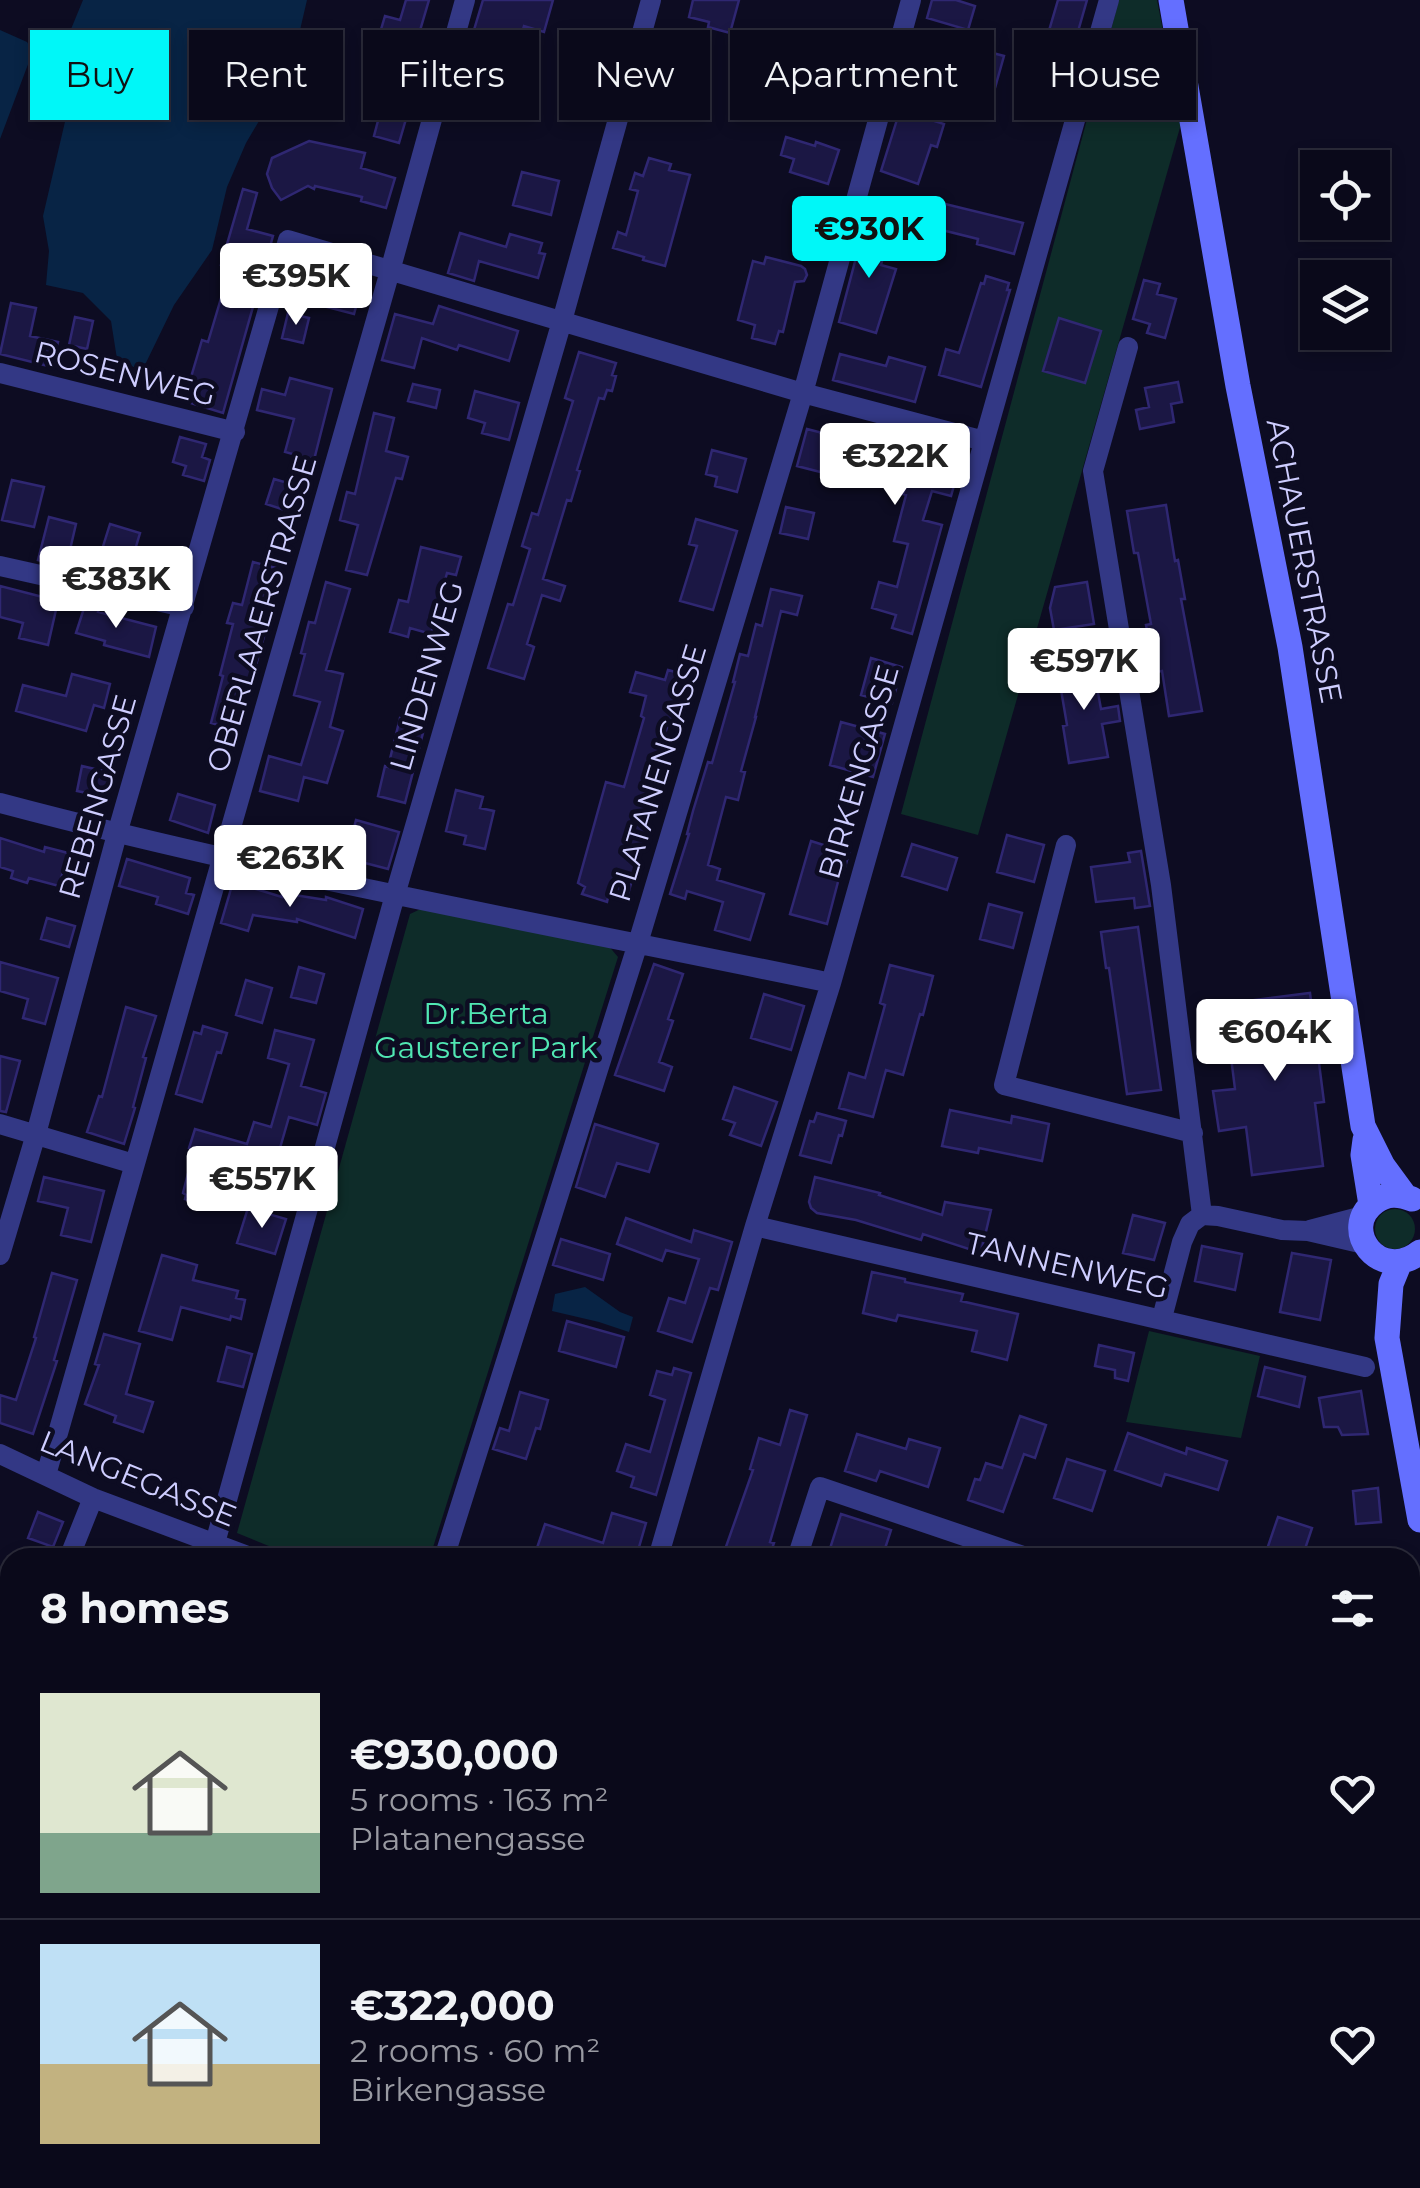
<!DOCTYPE html>
<meta charset="utf-8">
<style>
body{margin:0;font-family:Montserrat,sans-serif;background:#181727;color:#f1f3f6;height:100vh;display:flex;flex-direction:column;font-size:38px;white-space:nowrap}
*{box-sizing:border-box;margin:0}
p{font-size:32px;color:#999aa2}
.icon{flex:none;width:55px;height:55px;fill:none;stroke:currentColor;stroke-width:2;stroke-linecap:round;stroke-linejoin:round}
.map{position:relative;flex:1;overflow:hidden}
.panel{position:absolute;left:0px;top:1548px;width:1420px;height:642px;display:flex;flex-direction:column;background:#0a091a;border-radius:30px 30px 0 0;box-shadow:0 5px 15px #0003,0 0 0 2px #2a2a39}
.panel>*{flex:none}
.guide{position:absolute;left:30px;top:30px;width:1360px;height:90px;display:flex;gap:20px}
.tools{position:absolute;left:1300px;top:150px;display:grid;gap:20px}
.tools a{display:grid;place-items:center;width:90px;height:90px;border-radius:0px;background:#0a091a;box-shadow:0 5px 15px #0003,0 0 0 2px #2a2a39;font-size:50px}
.price{position:absolute;translate:-50% -85px;padding:0 22px;border-radius:10px;background:#fff;color:#222;font-size:32px;line-height:65px;filter:drop-shadow(0 2px 5px #0008)}
.price::after{content:'';position:absolute;left:50%;top:60px;width:30px;height:22px;margin-left:-15px;background:inherit;clip-path:polygon(0 0,100% 0,50% 100%)}
.price.selected{background:#00f7f8;color:#111}
ul{padding:0;list-style:none}
li{display:flex;align-items:center;gap:30px;height:250px;padding:0 40px}
li+li{border-top:2px solid #2a2a39}
li span{display:grid;place-items:center;flex:none;width:280px;height:200px;border-radius:0px;color:#555}
li>.icon{margin-inline-start:auto}
span .icon{width:120px;height:120px;fill:#fffc;stroke-width:1}
li b{font-size:42px}
h2{display:flex;justify-content:space-between;align-items:center;height:120px;padding:0 40px;font-size:42px}
.tag{padding:0 35px;border-radius:0px;background:#0a091a;box-shadow:0 5px 15px #0003,0 0 0 2px #2a2a39;font-size:35px;line-height:90px}
.tag.selected{background:#00f7f8;color:#111}
.map>svg:first-child{display:block}
.green{fill:#0e2c29}
.water{fill:#082445}
.building{fill:#1b1744;stroke:#2f2772;stroke-width:2.5}
.lines{fill:none;stroke-linecap:round;stroke-linejoin:round}
.street{stroke:#333885;stroke-width:20}
.secondary{stroke:#646fff;stroke-width:25}
.labels{text-anchor:middle;stroke-width:9;stroke-linejoin:round;paint-order:stroke}
.street-label{font-size:30px;fill:#cecdff;stroke:#0d0c22}
.park-label{font-size:30px;fill:#51e7b3;stroke:#0d0c22}
</style>
<div class="map">
<svg width="1420" height="2188" viewBox="0 0 1420 2188">
<rect width="100%" height="100%" fill="#0d0c22"/>
<path class="green" d="M1119,0H1157L1181,124L978,835L901,814Z
M427,906L607,944L618,957L430,1557H296L237,1533L410,914Z
M1375 1229a20 20 0 1 1 40 0a20 20 0 1 1-40 0Z
M1149,1331L1260,1356L1241,1438L1126,1422Z"/>
<path class="water" d="M83,0H307L300,30L299,53L246,143L227,187L212,250L174,305L142,371L117,359L111,321L83,293L46,285L49,251L43,216L71,96L69,34Z
M0,30L27,42L33,51L0,139Z
M585,1287L620,1312L633,1317L629,1332L599,1322L552,1311L555,1294Z"/>
<path class="building" d="M406,0H429L409,68L420,71L399,143L374,136L397,49L377,43L385,16L400,20Z
M483,0H553L544,32L524,26L509,74L497,70L484,116L455,107L468,61L465,60Z
M693,0H739L730,33L708,27L709,22L689,17Z
M932,0H956L975,6L968,30L927,18Z
M1058,0H1087L1073,49L1046,41Z
M966,46L1004,56L986,120L958,112L971,69L961,67Z
M1038,72L1068,81L1061,106L1052,104L1049,115L1027,109Z
M900,110L944,124L937,147L931,145L918,184L881,171Z
M786,137L815,146L816,142L839,150L828,184L790,172L794,159L781,155Z
M309,141L365,153L361,168L395,178L386,208L361,201L362,197L315,186L314,189L308,186L281,200L272,188L267,174L272,158Z
M649,158L671,164L669,170L690,175L665,266L643,260L644,257L613,248L618,232L626,235L638,191L630,189L635,173L643,176Z
M522,172L559,181L551,215L513,205Z
M243,189L257,193L247,229L273,236L223,413L184,401L202,340L208,342L230,268L221,265Z
M937,202L1023,223L1014,254L977,244L978,239L930,227Z
M866,220L891,228L881,265L896,269L876,333L839,322Z
M460,233L506,247L510,234L542,243L539,253L545,254L538,278L479,261L474,281L448,273Z
M766,257L801,266L805,269L807,275L804,281L795,282L783,332L779,331L775,344L752,338L755,325L738,320L753,261L764,264Z
M314,276L361,289L354,314L308,302Z
M986,276L1009,283L1007,290H1010L981,387L939,375L946,349L959,353L981,283L984,284Z
M1144,280L1160,284L1157,294L1176,299L1165,338L1147,333L1150,324L1133,319Z
M11,303L36,308L30,336L58,342L52,367L0,354Z
M439,306L518,331L509,361L459,345L457,350L422,338L414,368L382,360L395,314L433,324Z
M288,313L309,318L303,343L282,338Z
M75,317L93,321L87,349L69,345Z
M1059,318L1101,331L1085,383L1043,371Z
M579,352L616,363L612,375L616,376L612,391L607,390L604,399L599,398L577,470L580,471L571,501L567,500L543,579L565,586L560,601L542,595L527,644L534,647L524,679L488,668L508,604L513,605L530,549L522,546L532,513L538,515L573,401L565,398Z
M840,354L886,366L889,357L925,367L915,402L833,380Z
M290,378L332,389L314,460L285,452L294,419L257,410L262,389L285,395Z
M1178,382L1182,402L1171,404L1174,422L1140,429L1136,410L1149,407L1145,388Z
M413,384L440,390L436,408L408,401Z
M475,391L519,403L509,440L482,433L485,423L468,418Z
M374,413L394,418L386,451L408,457L402,479L396,478L367,575L346,570L358,525L340,520L347,492L355,494Z
M807,429L865,444L867,437L916,452L919,442L937,447L934,457L960,465L951,496L932,491L923,520L942,525L912,634L892,628L896,615L872,608L879,582L897,587L908,544L894,541L906,495L903,494L907,483L832,460L828,474L797,466Z
M180,437L206,444L202,457L210,460L204,481L183,475L186,466L173,462Z
M712,450L746,459L737,492L715,486L717,477L706,474Z
M274,479L305,488L297,514L266,504Z
M12,480L44,487L34,527L2,520Z
M1166,505L1175,561L1178,560L1185,599H1181L1202,711L1169,716L1162,671L1140,675L1138,659L1152,656L1146,625L1151,624L1138,553H1134L1127,511Z
M786,507L814,513L808,539L780,533Z
M49,517L76,524L66,567L38,560Z
M696,519L737,531L713,610L680,601L697,546L689,544Z
M110,524L140,533L126,580L95,572Z
M421,547L461,557L456,575L447,573L431,634L410,628L408,637L390,632L399,600L408,602Z
M253,562L280,569L265,633L251,683L247,682L235,730L211,723L223,676L220,675L233,624L227,623L233,603L242,605Z
M326,582L350,589L326,670L343,674L330,727L343,731L327,783L304,777L298,801L260,791L269,756L301,765L320,702L294,695L305,654L301,653L309,622L315,623Z
M1087,582L1094,624L1054,630L1050,608L1055,587Z
M0,586L58,601L48,645L19,638L23,623L0,617Z
M771,589L802,596L797,615L781,611L755,717H756L741,771L745,772L738,800L726,797L708,865L720,869L717,880L764,894L750,940L715,930L723,902L687,891L685,899L670,894L689,834H687L693,811L708,762L712,763L735,682H733L740,654L748,656L756,624L762,626Z
M86,602L100,606L98,612L156,627L149,657L104,645L105,641L76,633Z
M871,658L902,667L892,703L861,695Z
M1092,660L1101,709L1118,706L1120,721L1102,724L1108,757L1069,763L1063,726L1067,725L1057,666Z
M668,670L694,677L680,727L668,724L647,794L655,797L627,898L609,893L607,902L582,894L585,887L578,883L606,782L624,787L644,718L641,716L646,696L630,692L636,672L665,680Z
M72,674L110,684L104,708L94,705L86,731L16,711L23,685L66,696Z
M400,718L425,725L405,803L378,796L385,766L388,767Z
M841,722L885,734L873,777L830,765Z
M82,766L112,773L107,797L77,791Z
M456,790L483,797L480,808L494,811L485,849L464,844L466,836L446,831Z
M178,794L215,805L208,833L170,820Z
M356,820L399,832L388,869L346,858Z
M1007,835L1044,845L1034,882L997,872Z
M0,838L44,852L45,847L68,853L59,886L29,878L27,883L11,878L13,871L0,867Z
M811,841L849,853L842,878H839L827,924L790,914Z
M912,844L957,858L947,890L902,876Z
M1141,851L1150,906L1135,908L1134,898L1096,902L1091,867L1130,862L1128,853Z
M127,859L190,878L186,893L194,895L188,914L156,904L158,897L119,886Z
M233,882L282,897V893L326,900V897L363,909L355,938L297,919V922L253,915L248,931L221,923Z
M989,904L1022,913L1013,948L980,939Z
M47,918L75,926L69,947L41,939Z
M1138,927L1161,1090L1127,1094L1109,968H1106L1101,932Z
M0,962L58,978L45,1024L23,1018L28,999L0,991Z
M654,964L683,974L668,1019L673,1021L659,1062L672,1067L664,1091L615,1075Z
M890,965L933,976L923,1015L920,1014L903,1075L886,1070L873,1117L839,1108L849,1073L865,1078L885,1005L880,1003Z
M299,967L324,974L316,1003L291,997Z
M246,980L272,988L262,1023L236,1015Z
M1310,993L1324,1102L1315,1103L1323,1166L1252,1175L1246,1127L1219,1131L1213,1091L1235,1089L1226,1017L1241,1015L1239,1002Z
M764,994L804,1006L791,1050L751,1038Z
M126,1007L156,1016L143,1057L146,1058L133,1107L135,1108L124,1144L87,1132L99,1096L102,1097Z
M203,1026L227,1033L221,1053L217,1052L202,1102L176,1094L194,1032L201,1034Z
M275,1030L314,1040L301,1086L326,1093L317,1125L289,1117L269,1186L224,1173L215,1207L185,1199L186,1195L183,1193L194,1150L189,1148L195,1129L247,1144L254,1122L271,1127L289,1064L268,1058Z
M0,1056L20,1061L6,1112L0,1111Z
M734,1087L777,1102L761,1146L730,1135L735,1123L723,1119Z
M950,1110L1011,1123L1012,1116L1049,1124L1042,1161L979,1148L978,1153L942,1146Z
M817,1113L846,1121L842,1136L839,1135L831,1163L800,1155L810,1121L814,1122Z
M595,1124L658,1144L649,1172L617,1163L605,1197L576,1187Z
M44,1177L104,1191L91,1242L61,1235L68,1208L38,1201Z
M815,1177L880,1193L879,1195L942,1215L945,1202L991,1210L981,1253L923,1234L921,1240L856,1220L817,1213L811,1208L809,1202Z
M248,1208L286,1219L275,1254L237,1243Z
M1133,1215L1165,1223L1154,1260L1123,1253Z
M626,1218L691,1242L694,1230L732,1242L718,1290L710,1288L692,1342L658,1331L669,1298L685,1303L699,1259L666,1250L662,1261L617,1244Z
M561,1239L610,1254L603,1280L553,1265Z
M1202,1246L1242,1254L1235,1290L1195,1281Z
M1292,1253L1331,1260L1320,1320L1280,1312Z
M162,1255L197,1265L193,1280L238,1291L236,1298L245,1300L241,1319L231,1316L230,1320L181,1307L172,1340L139,1331Z
M872,1272L905,1279V1282L963,1294L961,1301L1018,1314L1007,1360L972,1351L977,1331L898,1315L896,1321L863,1313Z
M52,1273L77,1280L54,1360L57,1361L33,1434L0,1423V1395L16,1400L36,1338L34,1337Z
M567,1321L624,1337L616,1367L559,1351Z
M104,1334L140,1344L126,1394L153,1402L143,1432L114,1422L116,1416L85,1404L99,1365L95,1364Z
M1099,1345L1134,1353L1128,1381L1115,1378V1370L1095,1366Z
M227,1347L252,1354L243,1387L218,1381Z
M1265,1367L1305,1377L1299,1407L1258,1396Z
M674,1368L691,1373L656,1495L631,1487L634,1477L617,1471L626,1444L650,1452L665,1400L650,1395L657,1371L672,1375Z
M1361,1391L1368,1434L1342,1435L1338,1427H1324L1319,1398Z
M520,1392L548,1400L540,1429L536,1428L526,1459L493,1449L500,1428L509,1431Z
M790,1410L807,1415L770,1542L774,1543L769,1558H722L753,1470L750,1469L759,1438L780,1445Z
M1020,1416L1046,1425L1035,1458L1024,1454L1003,1512L968,1500L975,1479L980,1480L986,1463L1002,1468Z
M1128,1433L1186,1454L1187,1448L1227,1461L1218,1490L1165,1474L1161,1486L1115,1470Z
M857,1434L906,1449L909,1439L940,1448L928,1487L880,1471L876,1481L845,1471Z
M1067,1459L1105,1471L1092,1511L1054,1498Z
M1378,1488L1381,1522L1356,1524L1353,1491Z
M38,1512L63,1522L53,1547L28,1538Z
M612,1513L646,1523L637,1554L638,1558H558L536,1551L545,1524L603,1543Z
M841,1514L891,1530L882,1558H827Z
M1278,1517L1312,1528L1302,1558H1264Z"/>
<g class="lines">
<path class="street" d="M1128,347L1093,471L1161,885L1202,1215
M0,373L235,432
M0,566L184,607
M0,803C274,876 553,925 831,983
M1066,845L1004,1085L1193,1133
M0,1124L134,1164
M755,1226L1365,1367
M1310,1230L1363,1216
M0,1255L36,1134L117,834L288,240L803,393L984,441
M1162,1318L1182,1242L1190,1224L1202,1215L1218,1216L1282,1230L1308,1231L1364,1244
M0,1454L93,1498L253,1558
M46,1475L390,271L465,0
M215,1543L395,895L562,321L651,0
M69,1558L93,1498
M444,1558L638,943L803,393L911,0
M658,1558L755,1226L831,983L1109,0
M797,1558L820,1487L1029,1558
M1410,1677L1420,1676
M0,1730L10,1705
M0,2009L10,2014
M394,2180L413,2188
M1027,2180L1046,2188
M595,2188L597,2180"/>
<path class="secondary" d="M1171,0L1238,386L1290,647L1363,1126L1383,1166L1405,1196
M1365,1140L1363,1155L1371,1205
M1412,1199C1399,1194 1387,1193 1375,1202C1338,1229 1380,1284 1420,1252
M1400,1262L1391,1284L1387,1338L1420,1520
M1410,1795L1420,1781
M1240,2188L1243,2180"/>
</g>
<g class="labels">
<g class="street-label">
<text transform="translate(125 374) rotate(14)" y="10">ROSENWEG</text>
<text transform="translate(1304 561) rotate(79)" y="10">ACHAUERSTRASSE</text>
<text transform="translate(262 614) rotate(-74)" y="10">OBERLAAERSTRASSE</text>
<text transform="translate(427 676) rotate(-74)" y="10">LINDENWEG</text>
<text transform="translate(859 772) rotate(-74)" y="10">BIRKENGASSE</text>
<text transform="translate(658 773) rotate(-73)" y="10">PLATANENGASSE</text>
<text transform="translate(98 797) rotate(-74)" y="10">REBENGASSE</text>
<text transform="translate(1067 1266) rotate(13)" y="10">TANNENWEG</text>
<text transform="translate(138 1479) rotate(22)" y="10">LANGEGASSE</text>
</g>
<g class="park-label">
<text x="486" y="1024">Dr.Berta<tspan x="486" dy="34">Gausterer Park</tspan></text>
</g>
</g>
</svg>
<div class="tools">
<a><svg class="icon" aria-label="locate" viewBox="0 0 24 24"><circle cx="12" cy="12" r="6"/><path d="M12 2v4M12 18v4M2 12h4M18 12h4"/></svg></a>
<a><svg class="icon" aria-label="layers" viewBox="0 0 24 24"><path d="M12 4l9 5-9 5-9-5zM3 14l9 5 9-5"/></svg></a>
</div>
<b class="price selected" style="left:869px;top:281px">€930K</b>
<b class="price" style="left:296px;top:328px">€395K</b>
<b class="price" style="left:895px;top:508px">€322K</b>
<b class="price" style="left:116px;top:631px">€383K</b>
<b class="price" style="left:1084px;top:713px">€597K</b>
<b class="price" style="left:290px;top:910px">€263K</b>
<b class="price" style="left:1275px;top:1084px">€604K</b>
<b class="price" style="left:262px;top:1231px">€557K</b>
<div class="guide">
<a class="tag selected">Buy</a>
<a class="tag">Rent</a>
<a class="tag">Filters</a>
<a class="tag">New</a>
<a class="tag">Apartment</a>
<a class="tag">House</a>
</div>
<section class="panel">
<h2>8 homes<svg class="icon" aria-label="filters" viewBox="0 0 24 24"><path d="M4 7h16M4 17h16"/><circle cx="9" cy="7" r="2"/><circle cx="15" cy="17" r="2"/></svg></h2>
<ul>
<li><span style="background:linear-gradient(#dfe7d0 70%,#7fa58c 0)"><svg class="icon" aria-label="home" viewBox="0 0 24 24"><path d="M3 11l9-7 9 7M6 9v11h12V9"/></svg></span><div><b>€930,000</b><p>5 rooms · 163 m²</p><p>Platanengasse</p></div><svg class="icon" aria-label="heart" viewBox="0 0 24 24"><path d="M12 20l-8-8c-3-5 5-10 8-4 3-6 11-1 8 4z"/></svg></li>
<li><span style="background:linear-gradient(#bfe0f5 60%,#c2b280 0)"><svg class="icon" aria-label="home" viewBox="0 0 24 24"><path d="M3 11l9-7 9 7M6 9v11h12V9"/></svg></span><div><b>€322,000</b><p>2 rooms · 60 m²</p><p>Birkengasse</p></div><svg class="icon" aria-label="heart" viewBox="0 0 24 24"><path d="M12 20l-8-8c-3-5 5-10 8-4 3-6 11-1 8 4z"/></svg></li>
</ul>
</section>
</div>
